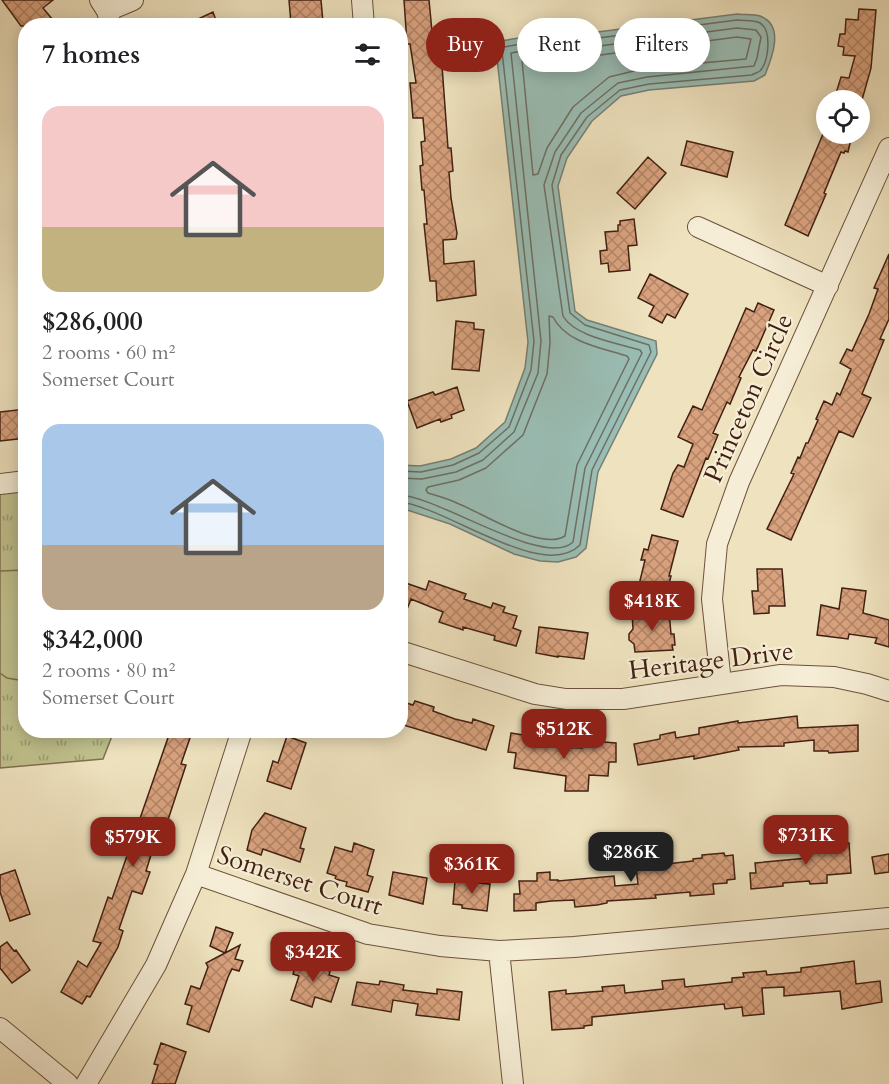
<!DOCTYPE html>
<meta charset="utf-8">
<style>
body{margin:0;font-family:Cardo,serif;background:#f2f2f2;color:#202124;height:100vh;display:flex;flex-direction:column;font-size:22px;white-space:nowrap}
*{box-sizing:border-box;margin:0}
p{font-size:20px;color:#757577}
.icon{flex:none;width:33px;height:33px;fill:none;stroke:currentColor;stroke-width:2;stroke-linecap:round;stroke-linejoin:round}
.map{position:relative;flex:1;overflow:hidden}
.details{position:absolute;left:18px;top:18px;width:390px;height:720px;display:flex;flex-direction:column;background:#fff;border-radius:24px;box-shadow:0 3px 15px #0003}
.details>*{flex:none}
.top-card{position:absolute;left:426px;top:18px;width:372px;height:54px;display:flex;gap:12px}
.controls{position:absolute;left:816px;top:90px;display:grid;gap:12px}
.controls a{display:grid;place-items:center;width:54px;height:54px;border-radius:50%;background:#fff;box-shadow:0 3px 15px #0003;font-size:30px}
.price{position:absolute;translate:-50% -51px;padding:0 14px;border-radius:12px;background:#8f2418;color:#fff;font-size:20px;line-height:39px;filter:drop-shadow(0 2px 3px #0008)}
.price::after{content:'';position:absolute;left:50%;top:36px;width:18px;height:14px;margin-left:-9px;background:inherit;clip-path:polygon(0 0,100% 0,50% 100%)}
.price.on{background:#222;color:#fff}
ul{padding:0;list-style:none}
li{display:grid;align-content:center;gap:12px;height:318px;padding:0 24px}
li span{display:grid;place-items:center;height:186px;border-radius:18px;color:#555}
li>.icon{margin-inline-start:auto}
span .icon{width:108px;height:108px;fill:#fffc;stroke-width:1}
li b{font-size:26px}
h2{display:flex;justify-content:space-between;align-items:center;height:72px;padding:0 24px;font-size:26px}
.tag{padding:0 21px;border-radius:27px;background:#fff;box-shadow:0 3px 15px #0003;font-size:21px;line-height:54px}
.tag.on{background:#8f2418;color:#fff}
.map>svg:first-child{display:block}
.grass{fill:url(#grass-tufts);stroke:#817050;stroke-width:1.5}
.pitch{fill:#c0c18d;stroke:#817050;stroke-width:1.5}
.water{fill:#9abeb5;stroke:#777f74;stroke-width:1.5}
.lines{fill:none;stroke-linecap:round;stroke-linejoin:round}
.shore{stroke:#6e6f64;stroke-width:1.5}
.building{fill:url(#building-cross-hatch);stroke:#422012;stroke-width:1.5}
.minor-casing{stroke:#6d513d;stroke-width:22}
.minor{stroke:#f5edd5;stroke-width:20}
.labels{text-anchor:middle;stroke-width:4.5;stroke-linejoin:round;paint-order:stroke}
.street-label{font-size:26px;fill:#422012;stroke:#f5edd5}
</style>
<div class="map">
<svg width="889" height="1084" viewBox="0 0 889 1084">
<defs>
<pattern id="grass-tufts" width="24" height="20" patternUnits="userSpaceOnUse" patternTransform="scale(1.5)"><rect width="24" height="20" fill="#c0c18d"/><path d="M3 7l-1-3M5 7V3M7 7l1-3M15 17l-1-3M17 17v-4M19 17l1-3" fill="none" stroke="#9e9c72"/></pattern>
<pattern id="building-cross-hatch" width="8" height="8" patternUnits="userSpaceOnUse" patternTransform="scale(1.5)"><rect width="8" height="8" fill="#d9a27e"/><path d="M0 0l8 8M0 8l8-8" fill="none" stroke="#b28466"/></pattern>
</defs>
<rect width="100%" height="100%" fill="#efe3bf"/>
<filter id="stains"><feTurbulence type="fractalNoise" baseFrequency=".00333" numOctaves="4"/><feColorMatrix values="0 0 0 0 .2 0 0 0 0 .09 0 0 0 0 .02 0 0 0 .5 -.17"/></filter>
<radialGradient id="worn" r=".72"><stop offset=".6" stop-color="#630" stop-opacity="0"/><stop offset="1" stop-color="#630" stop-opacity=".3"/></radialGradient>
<path class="grass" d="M25,490L26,730L114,731L103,759L0,768V494Z"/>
<path class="pitch" d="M25,570H26L25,681L7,678L0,673V571Z"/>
<path class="water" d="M737,14C744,15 754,14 760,16C785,25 772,58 765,75L754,81L649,90L621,96L592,121L567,158L558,186L575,311L587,320L656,341L657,354L598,472L586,548L576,557L558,562L540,561L514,554L450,524L401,508V465L420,466L451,459L476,448L505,422L525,368L528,342L496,49L501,41L543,34H582Z"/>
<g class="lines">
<path class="shore" d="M737,37L751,39L746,59L646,68L609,77L573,107L547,148L538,174L533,175L522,60L545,56L585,57Z
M549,316L553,317C566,343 602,348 627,356L629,359L577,465L565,536C541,551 484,514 459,504C449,499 438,496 428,493L426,490L428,487L459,480L486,468L523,435L547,374L550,343Z
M400,471L421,472L453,465L479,453L509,427L531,370L534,341L502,51L504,47L544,40H583L737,20C744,21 754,20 760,23C772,30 769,61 760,71C759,72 753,74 752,75L649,84L620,90L587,117L561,155L552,185L570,313L585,325L649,345L651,352L592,470L580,545C543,582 447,507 400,502
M400,478L422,479L456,472L483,460L514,432L538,373L541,341L511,53L544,47L584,48L737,28L756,30L761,37L757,58L754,66L647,77L618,83L581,113L555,152L544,185L563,316C575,337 618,343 640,350L642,353L585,468L573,542C545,569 440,497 400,495"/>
</g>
<path class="building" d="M2,0H53L43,8L58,26H21Z
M289,0H321L323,22L291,24Z
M404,0H429L434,52H441L448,148H451L453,171L449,172L451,198L457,233L456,239L443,240L444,264L474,261L476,295L437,301L436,281H430L424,224H427L424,190H422L420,166L423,165L421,142L425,141L423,118H413L410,83H416L410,44H407Z
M859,9L876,10L871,68L862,100H834L841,77L849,78L855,56L843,55L844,47L838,46L840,34H845L846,19L858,20Z
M213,12L218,26H183Z
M823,134H836L851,139L848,152L845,151L844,153L841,152L824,193L826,194L808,236L785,225Z
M687,141L733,152L727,177L681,165Z
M648,157L666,173L635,209L617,193Z
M634,219L637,245L628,246L630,270L609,272L608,263L601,264L600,251L607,250L605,232L618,231V225H620V221Z
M889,254V319L880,339L884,340L862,394L871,398L853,437L839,431L791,540L767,529L794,474L791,473L798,457L800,458L806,443H808L818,420L816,419L824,401L832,405L837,393L840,395L851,369L840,363L847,349L852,351L869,314L878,289L874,288Z
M650,274L688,294L675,318L667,314L662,323L649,316L654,306L638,298Z
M758,303L774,310L756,351L753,350L739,377L741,378L730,404L727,402L713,433L718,435L708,459L706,458L683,517L661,509L673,473L678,465L684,467L693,444L678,437L693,406L702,410L746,308L754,312Z
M456,321L474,323V329L484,330L479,371L452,369Z
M457,387L464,410L451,415L452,418L441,422L440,419L417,428L407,401L433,392L435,395Z
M26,409V438L0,441V412Z
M652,535L678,541L669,576H671L666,596L638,589L645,560H641L644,549L648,550Z
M757,569H782L785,606H769V613L754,614L752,591H758Z
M400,581L426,590L429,581L466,594L464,599L491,608L493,603L505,607L503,612L517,616L513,628L521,631L516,646L494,640L495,636L463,627V630L439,622L443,612L411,599L402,622H400Z
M842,588L866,591L863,613L889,620V647L875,643L877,638L849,634L848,639L817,635L821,605L839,609Z
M669,611L671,634H674L675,645H672L673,650L635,652L634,644L629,640V634L633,629L632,613Z
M539,627L588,633L584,659L558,656V657L536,653Z
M400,701L413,705L415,701L434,707L433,711L455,719L472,723L473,719L494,726L486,750L400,724Z
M797,716L798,728L858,725V751L829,753L828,751H814V740L784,743V746L738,747L739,750L694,759V756L638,765L634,744L660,739V735L675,732L676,738L699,734V728L738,721V723Z
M170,732L190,738L181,764L186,765L164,832L160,831L156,839L146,871L150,872L142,894L132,891L119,929L123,931L118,947L90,997L87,996L82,1004L61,992L78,961L87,967L101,943L93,941L108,897L112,899Z
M511,733L535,737V740L552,743V747L582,748V743H592V741L616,743V762H609L608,776L589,775L588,791H565L566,776L514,768L516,753L508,752Z
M287,736L306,743L291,789L267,781L273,761L278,763Z
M265,813L306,828L300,848L304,849L300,862L263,849L261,855L247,850L252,830Z
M844,836L845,844L849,843L851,873L827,875V883L810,884L809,881L783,883V886L751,889L750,873H756L755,863L807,858L806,848L822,846L821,838Z
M354,843L374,850L367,875L373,877L368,892L346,886L347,882L335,879L336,876L327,873L335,847L352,852Z
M724,853L725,856L733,855L735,879L727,880V883L713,884L714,894L690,896V892L655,895L656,898L607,901V903L597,905L575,907L574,900L551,901L536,903V910L514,911V894H520L519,881H537V873L550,872V880H558V881L614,876L615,886L638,884L635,858L656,856L657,865L693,861V859L702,858V855Z
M889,854V872L875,874L872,857Z
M15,870L30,914L10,921L0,892V875Z
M393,872L427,878L423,904L389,895Z
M455,881L490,884L487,911L462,908V905L453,904Z
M216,927L233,933L225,953L240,945L235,959L243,961L239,971L232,969L228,977L209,1032L187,1024L192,1006L185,1004L191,986L200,989L208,967L206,963L225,953L210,946Z
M7,942L14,951L16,950L30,970L12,983L0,968V947Z
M298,957L321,964L320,968L330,971L329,975L339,978L331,1002L315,997L312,1007L291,1000L299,976L293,974Z
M854,961L856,984L880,981L882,1002L842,1009L840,991L784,996V987L762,988L764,1014L743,1016L742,1007L725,1009L724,1004L592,1017V1025L584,1026V1028L552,1030L549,992L566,990V994L603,991L602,987L624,985L625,993L663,989L662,981L684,979L685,987L732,982V978L744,977L743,973L766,971L767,975L801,972V968Z
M380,981L404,985L403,990L437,994V989L462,992L459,1020L416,1015L418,1004L393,1000L391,1012L352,1005L357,982L379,985Z
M161,1043L186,1052L175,1084H152L158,1065L154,1064Z"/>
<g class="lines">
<g class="minor-casing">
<path id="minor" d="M100,0L107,11L111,26
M362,0L364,26
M107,11L133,0
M698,227L828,286
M0,484L26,481
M400,651L535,694L566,699H623L781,675L834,677L867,684L889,691
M721,683L712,599L717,544L739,482L889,148
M196,874L368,934L440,946L499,951L574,947L889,918
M499,951L513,1084
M0,1028L68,1084
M86,1084L156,965L196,874L242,730"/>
</g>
<use href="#minor" class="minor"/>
</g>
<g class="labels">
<g class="street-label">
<text transform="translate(748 398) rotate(-66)" y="9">Princeton Circle</text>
<text transform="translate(711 660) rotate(-7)" y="9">Heritage Drive</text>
<text transform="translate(300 880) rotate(18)" y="9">Somerset Court</text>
</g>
</g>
<rect width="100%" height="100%" filter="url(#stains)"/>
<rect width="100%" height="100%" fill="url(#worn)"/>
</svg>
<div class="controls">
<a><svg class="icon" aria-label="locate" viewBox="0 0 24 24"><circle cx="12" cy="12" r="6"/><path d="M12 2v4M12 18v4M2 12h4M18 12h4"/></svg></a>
</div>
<b class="price" style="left:652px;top:632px">$418K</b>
<b class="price" style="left:564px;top:760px">$512K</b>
<b class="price" style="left:806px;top:866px">$731K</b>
<b class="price" style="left:133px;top:868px">$579K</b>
<b class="price on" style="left:631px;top:883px">$286K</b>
<b class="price" style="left:472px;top:895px">$361K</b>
<b class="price" style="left:313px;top:983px">$342K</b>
<div class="top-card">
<a class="tag on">Buy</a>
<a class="tag">Rent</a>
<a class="tag">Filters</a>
</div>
<section class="details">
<h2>7 homes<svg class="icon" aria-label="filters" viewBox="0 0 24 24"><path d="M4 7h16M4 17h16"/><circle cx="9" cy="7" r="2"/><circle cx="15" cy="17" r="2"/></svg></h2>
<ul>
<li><span style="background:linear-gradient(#f6c9c9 65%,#c2b280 0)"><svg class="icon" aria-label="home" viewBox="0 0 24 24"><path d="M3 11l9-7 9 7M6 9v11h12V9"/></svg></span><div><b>$286,000</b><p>2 rooms · 60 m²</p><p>Somerset Court</p></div></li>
<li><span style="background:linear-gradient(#a9c7e8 65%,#b9a48a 0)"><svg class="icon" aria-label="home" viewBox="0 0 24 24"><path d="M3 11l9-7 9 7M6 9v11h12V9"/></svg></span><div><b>$342,000</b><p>2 rooms · 80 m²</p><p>Somerset Court</p></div></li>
</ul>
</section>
</div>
